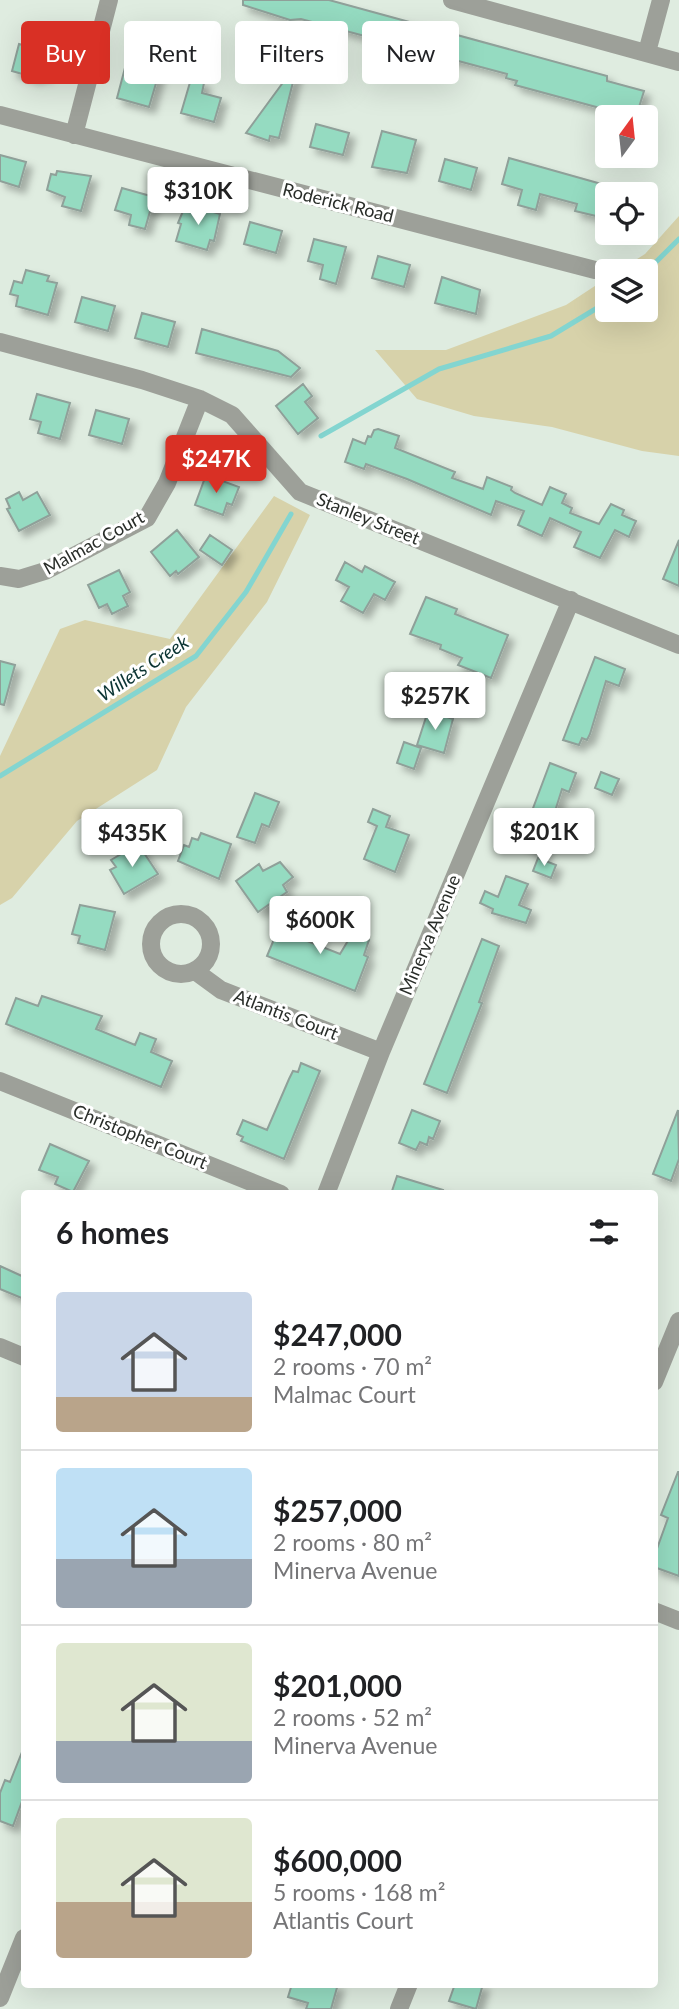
<!DOCTYPE html>
<meta charset="utf-8">
<style>
body{margin:0;font-family:Lato,sans-serif;background:#f6f6f6;color:#202124;height:100vh;display:flex;flex-direction:column;font-size:26px;white-space:nowrap}
*{box-sizing:border-box;margin:0}
p{font-size:23px;color:#757577}
.icon{flex:none;width:38px;height:38px;fill:none;stroke:currentColor;stroke-width:2;stroke-linecap:round;stroke-linejoin:round}
.map{position:relative;flex:1;overflow:hidden}
.side{position:absolute;left:21px;top:1190px;width:637px;height:798px;display:flex;flex-direction:column;background:#fff;border-radius:7px;box-shadow:0 7px 28px #0002}
.side>*{flex:none}
.top-card{position:absolute;left:21px;top:21px;width:637px;height:63px;display:flex;gap:14px}
.needle{width:46px;rotate:15deg}
.buttons{position:absolute;left:595px;top:105px;display:grid;gap:14px}
.buttons a{display:grid;place-items:center;width:63px;height:63px;border-radius:7px;background:#fff;box-shadow:0 7px 28px #0002;font-size:35px}
.price{position:absolute;translate:-50% -60px;padding:0 16px;border-radius:7px;background:#fff;color:#222;font-size:23px;line-height:46px;filter:drop-shadow(0 2px 4px #0008)}
.price::after{content:'';position:absolute;left:50%;top:42px;width:21px;height:16px;margin-left:-10px;background:inherit;clip-path:polygon(0 0,100% 0,50% 100%)}
.price.selected{background:#d93025;color:#fff}
ul{padding:0;list-style:none}
li{display:flex;align-items:center;gap:21px;height:175px;padding:0 35px}
li+li{border-top:2px solid #e0e0e0}
li span{display:grid;place-items:center;flex:none;width:196px;height:140px;border-radius:7px;color:#555}
li>.icon{margin-inline-start:auto}
span .icon{width:84px;height:84px;fill:#fffc;stroke-width:1}
li b{font-size:30px}
h2{display:flex;justify-content:space-between;align-items:center;height:84px;padding:0 35px;font-size:30px}
.tag{padding:0 24px;border-radius:7px;background:#fff;box-shadow:0 7px 28px #0002;font-size:24px;line-height:63px}
.tag.selected{background:#d93025;color:#fff}
.map>svg:first-child{display:block}
.green{fill:#d7d2aa}
.lines{fill:none;stroke-linecap:round;stroke-linejoin:round}
.stream{stroke:#83d5d0;stroke-width:5}
.building{fill:#95dbc1;stroke:#8fa099;stroke-width:2;filter:url(#shadow)}
.minor{stroke:#9da099;stroke-width:18}
.labels{text-anchor:middle;stroke-width:6;stroke-linejoin:round;paint-order:stroke}
.street-label{font-size:18px;fill:#292d29;stroke:#fff}
.water-label{font-size:19px;font-style:italic;fill:#0b3433;stroke:#fff}
</style>
<div class="map">
<svg width="679" height="2009" viewBox="0 0 679 2009">
<defs>
<filter id="shadow"><feDropShadow dx="6" dy="6" stdDeviation="3.5" flood-color="#0004"/></filter>
</defs>
<rect width="100%" height="100%" fill="#dfece0"/>
<path class="green" d="M679,216V456L642,451L552,427L474,416L417,399L375,350H446L566,305L607,278V310H646V271H618L645,254Z
M274,496L310,515L267,602L186,707L157,770L77,821L12,898L0,905V756L60,629L85,620L170,639Z"/>
<g class="lines">
<path class="stream" d="M646,272L679,239
M321,436L439,369L551,336L607,302
M0,776L196,656L246,592L291,514"/>
</g>
<path class="building" d="M243,0H329L607,76V81L644,91L636,117H609L611,111L515,85L517,81L506,78L507,74L301,19L290,20L243,5Z
M19,44L52,53L45,76L37,74L36,78L12,71Z
M298,62L279,138L270,136L269,141L246,133Z
M126,64L159,73L149,107L117,98Z
M191,79L204,83L202,93L221,98L214,122L181,113Z
M316,124L349,133L343,155L310,147Z
M382,131L416,140L407,173L372,167Z
M0,155L26,162L19,187L0,181Z
M509,158L605,185L596,216L575,211L577,204L540,194L536,210L518,205L522,190L502,184Z
M445,159L477,168L471,190L439,181Z
M57,171L91,176L81,211L62,206L65,197L47,190L51,174L56,175Z
M122,188L154,197L145,229L129,225L131,215L115,210Z
M186,204L220,214L214,241L210,240L207,250L176,241L181,224L178,223Z
M250,222L282,231L276,253L244,244Z
M314,239L346,247L336,284L320,279L323,265L308,261Z
M378,256L410,265L404,287L372,278Z
M26,270L49,276L47,281L57,283L48,315L16,306L18,296L10,294L14,281L22,283Z
M442,277L480,290L476,314L435,303Z
M82,297L115,306L108,331L75,322Z
M142,313L175,322L168,347L135,338Z
M202,329L278,351L300,368L291,377L196,353Z
M303,384L312,396L305,402L318,418L298,434L276,406Z
M37,394L70,403L60,439L38,433L41,422L30,419Z
M96,410L129,419L122,444L89,435Z
M378,429L399,436L395,448L455,472L452,478L483,489L487,477L512,487L511,490L515,493L542,505L550,487L566,494L562,503L572,508L570,513L599,524L611,504L624,510L622,515L636,521L629,537L615,530L600,558L574,547L581,532L550,518L542,536L518,525L524,511L496,501L491,515L407,479L366,464L364,469L345,462L353,439L365,444L368,436L371,437L374,430Z
M206,475L239,487L232,505L227,503L223,515L195,505Z
M19,492L23,500L37,492L50,515L19,531L7,509L10,508L6,499Z
M177,530L199,557L178,574L176,571L170,576L151,552Z
M210,535L232,550L222,565L200,550Z
M679,540V586L663,579Z
M345,562L362,572L365,566L395,582L385,600L374,594L363,613L341,601L349,587L336,580Z
M119,570L130,592L123,596L128,606L112,614L107,604L99,608L88,585Z
M426,597L457,609L455,614L508,635L491,678L458,665L462,658L440,649L441,645L410,634Z
M595,657L625,669L619,686L606,681L590,734L587,740L582,738L579,745L563,740Z
M0,661L15,665L4,705L0,704Z
M428,711L453,719L444,753L417,745Z
M404,742L421,748L414,769L397,763Z
M550,763L576,773L569,792L562,789L542,852L520,843Z
M601,772L619,779L612,795L595,788Z
M255,793L279,802L269,827L262,824L255,843L237,837Z
M373,809L390,816L386,827L409,835L395,872L364,859L377,826L368,822Z
M201,833L231,844L219,879L178,861L184,845L189,847L192,838L198,840Z
M138,844L158,874L124,894L110,870L116,867L111,860Z
M538,858L556,865L551,878L533,871Z
M280,862L293,877L283,885L287,892L258,912L236,881L259,864L263,871Z
M506,876L528,884L519,905L531,910L526,923L492,913L493,909L480,903L485,891L498,897Z
M80,905L115,912L105,950L78,943L80,936L72,934Z
M282,920L310,932L307,941L340,954L352,934L369,940L364,955L368,957L355,991L267,956Z
M482,939L499,946L479,1002L482,1003L447,1093L424,1084Z
M42,996L102,1016L96,1029L135,1045L140,1033L156,1039L151,1052L172,1061L161,1087L6,1024L16,998L38,1006Z
M301,1063L320,1071L284,1159L241,1141L243,1137L237,1134L243,1120L267,1130L289,1079L293,1071L298,1072Z
M412,1110L440,1121L433,1139L429,1137L427,1145L420,1142L416,1150L399,1143Z
M678,1110L679,1159L671,1181L653,1174Z
M50,1144L89,1161L73,1192L55,1184L58,1177L39,1170Z
M397,1176L443,1190L442,1194H391Z
M0,1266L24,1277V1299L0,1289Z
M678,1472H679V1576L654,1567V1557L668,1518L661,1515Z
M24,1747V1796L13,1826L0,1821V1793L5,1780L10,1782Z
M292,1984H338L331,2009H306L308,2003L288,1997Z
M455,1984H483L476,2009L449,2001Z"/>
<g class="lines">
<path class="minor" d="M452,0L679,62
M647,52L661,0
M0,115L595,270
M74,135L109,0
M0,342L142,380L200,399L232,415L300,492L679,645
M0,576L19,579L45,571L147,518L167,483L200,399
M151 944a30 30 0 1 1 60 0a30 30 0 1 1-60 0Z
M195,971L221,990L381,1052
M0,1081L281,1194
M326,1194L381,1052L571,600
M0,1347L24,1357
M654,1382L679,1321
M654,1611L679,1621
M0,1998L24,1938
M399,2009L409,1984"/>
</g>
<g class="labels">
<g class="street-label">
<text transform="translate(338 203) rotate(14)" y="6">Roderick Road</text>
<text transform="translate(368 519) rotate(22)" y="6">Stanley Street</text>
<text transform="translate(94 543) rotate(-29)" y="6">Malmac Court</text>
<text transform="translate(430 935) rotate(-67)" y="6">Minerva Avenue</text>
<text transform="translate(286 1015) rotate(21)" y="6">Atlantis Court</text>
<text transform="translate(140 1137) rotate(22)" y="6">Christopher Court</text>
</g>
<g class="water-label">
<text transform="translate(143 668) rotate(-33)" y="7">Willets Creek</text>
</g>
</g>
</svg>
<div class="buttons">
<a><svg class="needle" viewBox="-14 -14 28 28"><path d="M0-13l5 13h-10z" fill="#e53935"/><path d="M0 13l5-13h-10z" fill="#757577"/></svg></a>
<a><svg class="icon" aria-label="locate" viewBox="0 0 24 24"><circle cx="12" cy="12" r="6"/><path d="M12 2v4M12 18v4M2 12h4M18 12h4"/></svg></a>
<a><svg class="icon" aria-label="layers" viewBox="0 0 24 24"><path d="M12 4l9 5-9 5-9-5zM3 14l9 5 9-5"/></svg></a>
</div>
<b class="price" style="left:198px;top:227px">$310K</b>
<b class="price selected" style="left:216px;top:495px">$247K</b>
<b class="price" style="left:435px;top:732px">$257K</b>
<b class="price" style="left:544px;top:868px">$201K</b>
<b class="price" style="left:132px;top:869px">$435K</b>
<b class="price" style="left:320px;top:956px">$600K</b>
<div class="top-card">
<a class="tag selected">Buy</a>
<a class="tag">Rent</a>
<a class="tag">Filters</a>
<a class="tag">New</a>
</div>
<section class="side">
<h2>6 homes<svg class="icon" aria-label="filters" viewBox="0 0 24 24"><path d="M4 7h16M4 17h16"/><circle cx="9" cy="7" r="2"/><circle cx="15" cy="17" r="2"/></svg></h2>
<ul>
<li><span style="background:linear-gradient(#c9d6e8 75%,#b9a48a 0)"><svg class="icon" aria-label="home" viewBox="0 0 24 24"><path d="M3 11l9-7 9 7M6 9v11h12V9"/></svg></span><div><b>$247,000</b><p>2 rooms · 70 m²</p><p>Malmac Court</p></div></li>
<li><span style="background:linear-gradient(#bfe0f5 65%,#9aa5b1 0)"><svg class="icon" aria-label="home" viewBox="0 0 24 24"><path d="M3 11l9-7 9 7M6 9v11h12V9"/></svg></span><div><b>$257,000</b><p>2 rooms · 80 m²</p><p>Minerva Avenue</p></div></li>
<li><span style="background:linear-gradient(#dfe7d0 70%,#9aa5b1 0)"><svg class="icon" aria-label="home" viewBox="0 0 24 24"><path d="M3 11l9-7 9 7M6 9v11h12V9"/></svg></span><div><b>$201,000</b><p>2 rooms · 52 m²</p><p>Minerva Avenue</p></div></li>
<li><span style="background:linear-gradient(#dfe7d0 60%,#b9a48a 0)"><svg class="icon" aria-label="home" viewBox="0 0 24 24"><path d="M3 11l9-7 9 7M6 9v11h12V9"/></svg></span><div><b>$600,000</b><p>5 rooms · 168 m²</p><p>Atlantis Court</p></div></li>
</ul>
</section>
</div>
